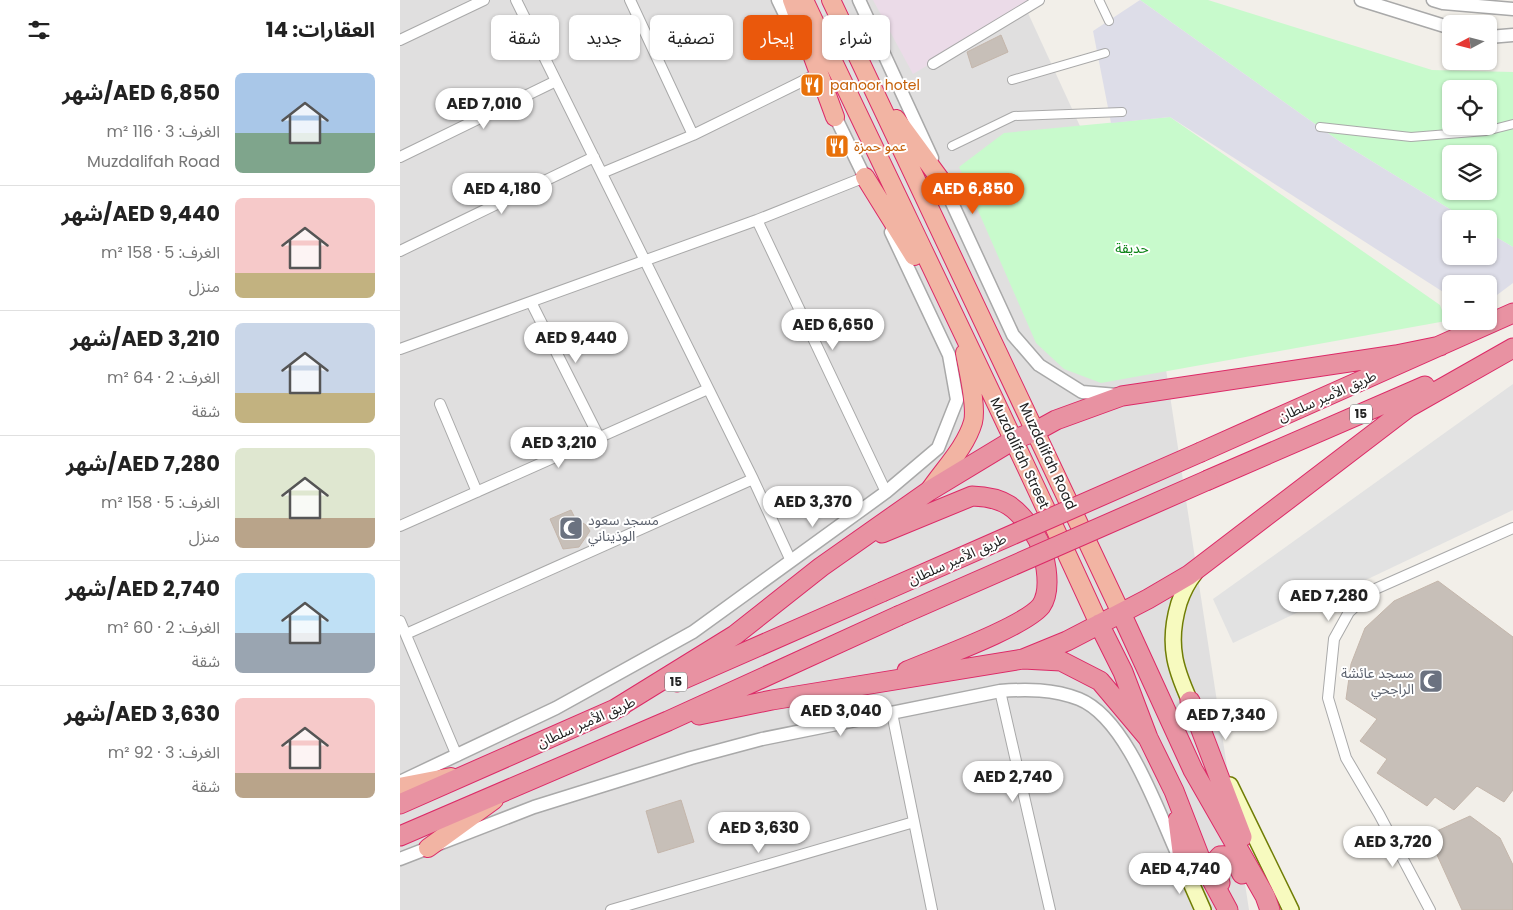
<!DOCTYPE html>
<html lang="ar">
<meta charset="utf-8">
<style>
body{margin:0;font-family:Poppins,"Noto Sans Arabic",sans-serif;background:#f6f6f6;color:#222;direction:rtl;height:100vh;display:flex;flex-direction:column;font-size:19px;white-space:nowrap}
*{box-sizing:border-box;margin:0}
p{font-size:16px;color:#767676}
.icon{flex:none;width:28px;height:28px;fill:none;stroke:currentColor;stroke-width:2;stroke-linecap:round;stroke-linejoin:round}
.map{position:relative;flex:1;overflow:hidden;direction:ltr}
.side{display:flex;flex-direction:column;background:#fff;width:400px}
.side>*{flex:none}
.hud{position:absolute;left:15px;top:15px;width:475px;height:45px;direction:rtl;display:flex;gap:10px}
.needle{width:32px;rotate:263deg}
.fabs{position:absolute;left:1042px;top:15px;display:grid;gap:10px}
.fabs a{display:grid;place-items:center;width:55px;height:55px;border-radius:8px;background:#fff;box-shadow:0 1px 4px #0004;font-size:25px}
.price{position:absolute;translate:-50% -42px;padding:0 11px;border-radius:18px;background:#fff;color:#222;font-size:16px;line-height:32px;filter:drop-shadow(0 1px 2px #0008)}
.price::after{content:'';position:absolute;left:50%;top:30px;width:15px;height:11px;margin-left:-8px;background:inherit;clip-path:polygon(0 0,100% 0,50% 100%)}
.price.current{background:#ea580c;color:#fff}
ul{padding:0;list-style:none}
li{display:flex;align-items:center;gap:15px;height:125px;padding:0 25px}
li+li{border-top:1px solid #e0e0e0}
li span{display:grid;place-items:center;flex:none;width:140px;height:100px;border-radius:8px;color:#555}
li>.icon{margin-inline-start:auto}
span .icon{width:60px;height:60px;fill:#fffc;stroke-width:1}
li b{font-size:21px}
h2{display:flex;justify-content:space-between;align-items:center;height:60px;padding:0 25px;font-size:21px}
.pill{padding:0 18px;border-radius:8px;background:#fff;box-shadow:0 1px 4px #0004;font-size:18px;line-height:45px}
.pill.current{background:#ea580c;color:#fff}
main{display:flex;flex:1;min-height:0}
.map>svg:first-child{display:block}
.residential{fill:#e0dfdf}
.industrial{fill:#ebdbe8}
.park{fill:#c8facc;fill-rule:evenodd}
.parking{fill:#e2e2e2}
.plaza{fill:#dddde8}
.building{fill:#c7bfb8;stroke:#c4b6ab}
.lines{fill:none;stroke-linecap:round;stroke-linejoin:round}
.pedestrian-casing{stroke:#a9a9a9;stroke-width:10}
.minor-casing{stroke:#a9a9a9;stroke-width:12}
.tertiary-casing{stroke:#a9a9a9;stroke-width:15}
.secondary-casing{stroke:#707d05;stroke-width:18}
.trunk-casing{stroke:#dc2a67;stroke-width:20}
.motorway-casing{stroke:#dc2a67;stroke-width:21}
.pedestrian{stroke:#fff;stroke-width:8}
.minor{stroke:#fff;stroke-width:10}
.tertiary{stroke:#fff;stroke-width:12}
.secondary{stroke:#f7fabf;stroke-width:15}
.trunk{stroke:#f2b4a3;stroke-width:18}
.motorway{stroke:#e892a2;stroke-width:19}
.motorway-bridge-casing{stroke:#dc2a67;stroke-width:21;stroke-linecap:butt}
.motorway-bridge{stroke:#e892a2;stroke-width:19}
.labels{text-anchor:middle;stroke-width:4;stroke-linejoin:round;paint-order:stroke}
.shield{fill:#fff;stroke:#646464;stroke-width:1}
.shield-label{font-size:12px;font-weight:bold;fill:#222}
.food-label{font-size:14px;fill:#c56008;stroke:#fff;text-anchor:start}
.park-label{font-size:14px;fill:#0c8416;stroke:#fff}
.street-label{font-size:14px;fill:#222;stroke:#fff}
.worship-label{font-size:14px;fill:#5b616d;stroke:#fff;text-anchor:start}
</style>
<main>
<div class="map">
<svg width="1113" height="910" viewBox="0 0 1113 910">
<rect width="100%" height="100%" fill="#f2efe9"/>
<path class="residential" d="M0,0H622L753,285L849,910H0Z"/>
<path class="industrial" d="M473,0H639L513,74Z"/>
<path class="park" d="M740,0H808L1032,70L1113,72V247L1089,233V219H1066L939,141ZM1051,89H1089V126H1051ZM1051,154H1089V191H1051Z
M770,117L1040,305L1046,321L701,383L664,369L636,343L559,167L604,133Z"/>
<path class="parking" d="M1113,384V510L833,643L813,599Z"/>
<path class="plaza" d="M740,0L939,141L1066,219H1051V256H1089V233L1113,247V283L1089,301V284H1051V297L770,117L711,123L693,31Z"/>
<path class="building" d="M601,35L608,52L572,68L567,52Z
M171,510L175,518L186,525L190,531L179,547L163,549L150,519Z
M1038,581L1113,637V790L1104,802L1077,786L1054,810L1035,797L1027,806L977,773L987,759L960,741L977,719L946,699L951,664L965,628L994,601Z
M281,800L294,842L258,853L246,811Z
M1070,816L1100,838L1113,865V910H1062L1028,835Z"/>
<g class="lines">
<g class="pedestrian-casing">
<path id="pedestrian" d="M699,0L709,21
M612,80L705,53
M920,127L1011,137L1086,131L1113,124
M552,146L614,116L722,112"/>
</g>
<g class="minor-casing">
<path id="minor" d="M116,0L353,479L391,561
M230,0L293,135
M0,40L84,0
M533,64L639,0
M0,157L156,81
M202,173L293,135L415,75
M357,220L486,492
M0,251L194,157
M131,302L199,437
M0,349L357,220L465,177
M40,404L77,492
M0,526L308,389
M0,621L57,756
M6,634L353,479
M600,691L650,910
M492,713L532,910
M211,910L514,822
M1030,910L979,814L946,758L928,698L934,639L949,612L973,590L1113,528"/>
</g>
<g class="tertiary-casing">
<path id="tertiary" d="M378,0L403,52
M459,0L532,158
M961,0L1051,28
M1033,0L1043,3L1113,9
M1089,37L1113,35
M432,110L468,184
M540,177L613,335L639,365L682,392L717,395
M2,781L156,708L293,632L486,492L538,448L557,400L549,355L491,232
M0,859L134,807L291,758L362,739L600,691C627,689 653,689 679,699C726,718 757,809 777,853"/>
</g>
<g class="secondary-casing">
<path id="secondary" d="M794,710C776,672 766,646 779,603C783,591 787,583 795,573
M830,785L891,910
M784,867L803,910"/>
</g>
<g class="trunk-casing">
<path id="trunk" d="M392,0L435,117
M404,0C502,208 604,415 699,624
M431,0L721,613
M496,119L543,183
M465,177L514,256
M529,491C543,470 566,447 573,422C577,406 568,370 565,353
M0,787L51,777
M28,848L94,800"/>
</g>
<g class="motorway-casing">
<path id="motorway" d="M801,452L1113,313
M808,480L1025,386
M482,533L572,496C604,497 617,507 634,533C645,549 653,589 641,606C624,627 535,659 507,671
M721,613L793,770L865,896L870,910
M699,624L723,672L748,738L774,791L800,858L828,910
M623,659L667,641L748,599L789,575L1009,407L1113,348
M277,682L482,592
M790,701L842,837
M212,711L335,635L421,567L529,491L615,439L636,431L656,420L722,396L996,355L1040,346
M299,715L372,700L623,659L661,661L700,681L748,738
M0,804L222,706
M778,820L784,867
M0,836L268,721L498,616
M820,883L814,863L820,856C833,854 837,864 842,874"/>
</g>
<use href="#pedestrian" class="pedestrian"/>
<use href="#minor" class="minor"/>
<use href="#tertiary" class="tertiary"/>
<use href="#secondary" class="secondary"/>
<use href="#trunk" class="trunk"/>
<use href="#motorway" class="motorway"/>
<g class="motorway-bridge-casing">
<path id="motorway-bridge" d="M482,592L801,452
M498,616L808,480"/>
</g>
<use href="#motorway-bridge" class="motorway-bridge"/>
</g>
<defs>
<g id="restaurant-square" transform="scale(1.25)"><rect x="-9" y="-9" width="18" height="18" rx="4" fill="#e8710a" stroke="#fff"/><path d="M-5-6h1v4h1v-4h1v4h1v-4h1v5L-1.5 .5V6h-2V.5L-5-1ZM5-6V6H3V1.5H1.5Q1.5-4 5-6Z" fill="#fff"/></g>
<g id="mosque-square" transform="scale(1.25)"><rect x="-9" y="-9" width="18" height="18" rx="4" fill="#6b7280" stroke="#fff"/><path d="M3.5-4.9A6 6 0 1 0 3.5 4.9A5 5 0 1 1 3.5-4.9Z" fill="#fff"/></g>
</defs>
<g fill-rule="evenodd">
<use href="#restaurant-square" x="412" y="85"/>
<use href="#restaurant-square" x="437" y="146"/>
<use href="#mosque-square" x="171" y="528"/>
<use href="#mosque-square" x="1031" y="681"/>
</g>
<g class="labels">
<g class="shield">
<rect x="950" y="404.5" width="22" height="19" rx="4"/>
<rect x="265" y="672.5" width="22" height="19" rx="4"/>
</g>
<g class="shield-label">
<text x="961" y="418">15</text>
<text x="276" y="686">15</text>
</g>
<g class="food-label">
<text x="430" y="90">panoor hotel</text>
<text x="454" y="151">عمو حمزة</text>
</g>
<g class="park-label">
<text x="732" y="253">حديقة</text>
</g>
<g class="street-label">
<text transform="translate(927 396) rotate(-24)" y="5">طريق الأمير سلطان</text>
<text transform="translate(620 453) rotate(65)" y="5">Muzdalifah Street</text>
<text transform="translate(648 456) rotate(65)" y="5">Muzdalifah Road</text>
<text transform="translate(557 559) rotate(-24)" y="5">طريق الأمير سلطان</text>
<text transform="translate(186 722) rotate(-24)" y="5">طريق الأمير سلطان</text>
</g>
<g class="worship-label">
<text x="188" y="525">مسجد سعود<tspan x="188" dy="16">الوذيناني</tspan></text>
<text x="1014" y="678" text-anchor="end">مسجد عائشة<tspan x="1014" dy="16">الراجحي</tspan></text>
</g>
</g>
</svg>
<div class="fabs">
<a><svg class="needle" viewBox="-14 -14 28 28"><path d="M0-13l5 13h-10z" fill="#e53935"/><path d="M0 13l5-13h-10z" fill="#767676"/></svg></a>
<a><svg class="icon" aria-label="locate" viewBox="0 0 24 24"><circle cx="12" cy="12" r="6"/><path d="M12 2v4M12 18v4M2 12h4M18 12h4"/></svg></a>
<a><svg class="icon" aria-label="layers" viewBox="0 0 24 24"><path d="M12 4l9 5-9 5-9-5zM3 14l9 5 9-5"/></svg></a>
<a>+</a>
<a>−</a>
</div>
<b class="price" style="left:84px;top:130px">AED 7,010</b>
<b class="price" style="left:102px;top:215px">AED 4,180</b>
<b class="price current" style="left:573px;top:215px">AED 6,850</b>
<b class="price" style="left:433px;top:351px">AED 6,650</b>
<b class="price" style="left:176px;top:364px">AED 9,440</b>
<b class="price" style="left:159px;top:469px">AED 3,210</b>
<b class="price" style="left:413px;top:528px">AED 3,370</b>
<b class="price" style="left:929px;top:622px">AED 7,280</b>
<b class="price" style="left:441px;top:737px">AED 3,040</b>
<b class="price" style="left:826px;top:741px">AED 7,340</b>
<b class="price" style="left:613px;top:803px">AED 2,740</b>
<b class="price" style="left:359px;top:854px">AED 3,630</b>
<b class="price" style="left:993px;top:868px">AED 3,720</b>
<b class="price" style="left:780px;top:895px">AED 4,740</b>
<div class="hud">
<a class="pill">شراء</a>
<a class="pill current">إيجار</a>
<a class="pill">تصفية</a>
<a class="pill">جديد</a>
<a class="pill">شقة</a>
</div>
</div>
<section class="side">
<h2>العقارات: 14<svg class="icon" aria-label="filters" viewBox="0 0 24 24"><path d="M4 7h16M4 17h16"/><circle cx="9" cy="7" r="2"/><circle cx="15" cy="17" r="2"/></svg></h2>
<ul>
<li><span style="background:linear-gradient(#a9c7e8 60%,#7fa58c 0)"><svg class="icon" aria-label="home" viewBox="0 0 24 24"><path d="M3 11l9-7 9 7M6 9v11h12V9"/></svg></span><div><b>AED 6,850/شهر</b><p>الغرف: 3 · 116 m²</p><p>Muzdalifah Road</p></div></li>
<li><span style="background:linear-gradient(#f6c9c9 75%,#c2b280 0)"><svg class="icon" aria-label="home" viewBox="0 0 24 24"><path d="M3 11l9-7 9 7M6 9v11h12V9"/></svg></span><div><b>AED 9,440/شهر</b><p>الغرف: 5 · 158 m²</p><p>منزل</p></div></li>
<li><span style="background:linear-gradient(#c9d6e8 70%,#c2b280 0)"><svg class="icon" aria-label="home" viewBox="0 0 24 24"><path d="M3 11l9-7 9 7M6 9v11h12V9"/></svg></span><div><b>AED 3,210/شهر</b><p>الغرف: 2 · 64 m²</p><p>شقة</p></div></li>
<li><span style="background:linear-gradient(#dfe7d0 70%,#b9a48a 0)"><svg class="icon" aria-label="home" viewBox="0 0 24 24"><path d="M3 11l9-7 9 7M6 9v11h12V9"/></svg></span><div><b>AED 7,280/شهر</b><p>الغرف: 5 · 158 m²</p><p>منزل</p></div></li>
<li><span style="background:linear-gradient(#bfe0f5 60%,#9aa5b1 0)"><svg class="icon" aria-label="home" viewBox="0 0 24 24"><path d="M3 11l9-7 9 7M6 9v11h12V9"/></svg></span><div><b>AED 2,740/شهر</b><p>الغرف: 2 · 60 m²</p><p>شقة</p></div></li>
<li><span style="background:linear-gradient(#f6c9c9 75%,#b9a48a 0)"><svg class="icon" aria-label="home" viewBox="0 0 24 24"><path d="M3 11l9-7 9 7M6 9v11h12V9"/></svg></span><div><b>AED 3,630/شهر</b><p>الغرف: 3 · 92 m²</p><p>شقة</p></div></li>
</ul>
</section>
</main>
